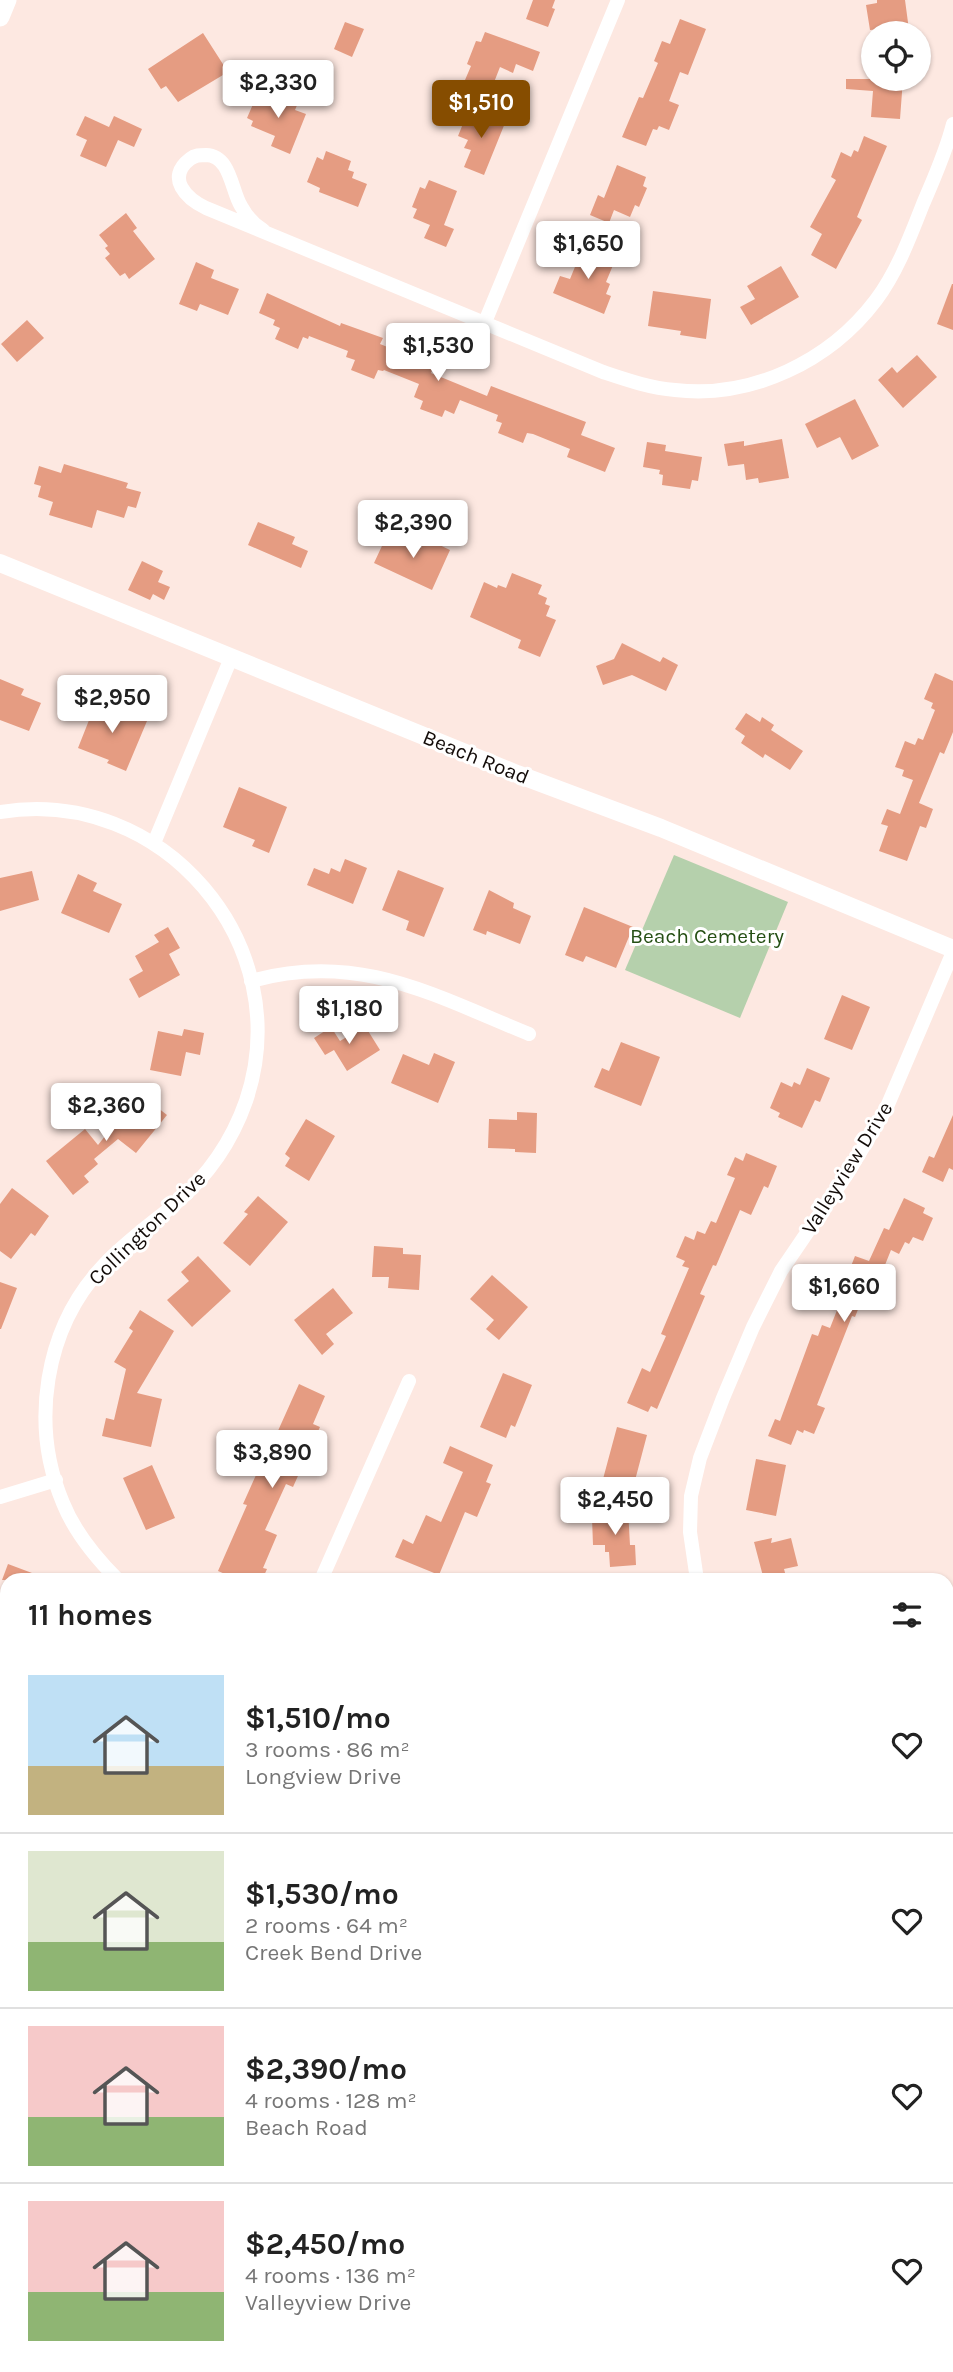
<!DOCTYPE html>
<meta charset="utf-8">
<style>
body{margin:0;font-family:Karla,sans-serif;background:#f2f2f2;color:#222;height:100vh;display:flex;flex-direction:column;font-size:26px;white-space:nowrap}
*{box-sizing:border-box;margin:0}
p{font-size:23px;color:#767676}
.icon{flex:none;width:38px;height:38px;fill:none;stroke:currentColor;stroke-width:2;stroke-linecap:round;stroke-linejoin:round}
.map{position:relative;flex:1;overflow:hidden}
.panel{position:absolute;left:0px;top:1573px;width:954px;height:800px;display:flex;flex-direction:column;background:#fff;border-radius:21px 21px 0 0;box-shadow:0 2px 5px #0004}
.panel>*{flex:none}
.buttons{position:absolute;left:861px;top:21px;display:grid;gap:14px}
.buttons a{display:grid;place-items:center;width:70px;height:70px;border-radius:50%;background:#fff;box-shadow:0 2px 5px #0004;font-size:35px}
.price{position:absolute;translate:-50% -60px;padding:0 16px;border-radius:7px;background:#fff;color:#222;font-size:23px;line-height:46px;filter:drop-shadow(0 2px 4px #0008)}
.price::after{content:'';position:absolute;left:50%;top:42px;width:21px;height:16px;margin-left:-10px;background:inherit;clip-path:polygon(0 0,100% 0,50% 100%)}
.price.current{background:#864d00;color:#fff}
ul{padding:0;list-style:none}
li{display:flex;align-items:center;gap:21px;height:175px;padding:0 28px}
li+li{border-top:2px solid #e0e0e0}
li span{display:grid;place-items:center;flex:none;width:196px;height:140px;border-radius:0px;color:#555}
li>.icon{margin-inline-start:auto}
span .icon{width:84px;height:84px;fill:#fffc;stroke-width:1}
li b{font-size:30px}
h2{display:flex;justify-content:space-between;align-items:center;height:84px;padding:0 28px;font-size:30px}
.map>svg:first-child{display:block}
.green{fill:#b5d0ac}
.building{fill:#e59c82}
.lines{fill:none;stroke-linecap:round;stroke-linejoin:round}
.minor{stroke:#fff;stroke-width:14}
.tertiary{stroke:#fff;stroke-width:18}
.secondary{stroke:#fff;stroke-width:19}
.labels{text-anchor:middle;stroke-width:6;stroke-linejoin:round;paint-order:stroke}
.street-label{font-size:21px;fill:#120b08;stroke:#fff}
.park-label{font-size:21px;fill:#254f14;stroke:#fff}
</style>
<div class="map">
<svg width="953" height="2372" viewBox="0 0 953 2372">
<rect width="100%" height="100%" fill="#fde8e1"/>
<path class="green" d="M674,855L788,902L740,1018L625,970Z"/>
<path class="building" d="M533,0H555L552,8L555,9L548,27L526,19Z
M877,0H905L909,30L885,33H881V29L870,30L866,5L877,3Z
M680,19L706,29L688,75L680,72L669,101L679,105L669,130L659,126L657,130L653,129L646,146L622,137L639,97L643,98L658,63L654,61L662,41L670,44Z
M345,22L364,29L352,57L334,49Z
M485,32L540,52L533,71L516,64L513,73L500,67L491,90L465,80L471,66L467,64L476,41L481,42Z
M203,33L228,72L178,102L166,86L161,89L148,69Z
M846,79H903L900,119L871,117L873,91L846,89Z
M276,94L298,103L295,110L306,114L290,154L271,146L275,136L251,126L253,121L247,118L257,95L273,101Z
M479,113L505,123L484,175L464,167L471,150L464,148L468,140L458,136L467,114L476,118Z
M85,116L109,127L114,116L142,129L134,147L118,140L106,167L80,156L87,140L76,135Z
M864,136L887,146L857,217L862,220L836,269L811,255L822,234L810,227L836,180L831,177L841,152L851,157L854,150L858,152Z
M326,151L351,161L348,170L354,172L352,178L367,184L358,207L319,192L320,188L307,182L317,157L323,160Z
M617,165L646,177L643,186L647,188L639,207L635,205L630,217L614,210L609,223L590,215L598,195L604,198Z
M429,180L457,191L444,225L454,229L446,247L424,238L430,225L413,218L417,209L412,207L420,187L425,189Z
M126,213L137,228L133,231L155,259L129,279L125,273L120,276L105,258L110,254L105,248L108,246L99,235Z
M584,245L616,258L606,282L610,284L606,294L611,296L604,314L553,293L560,276L570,279Z
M196,262L214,270L211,278L239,289L228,315L200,304L197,311L179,304Z
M781,266L799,297L751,325L740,307L755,299L747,286Z
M952,284H953V330L937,324Z
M653,291L711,299L706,339L680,335L681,331L648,326Z
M267,293L340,326L341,323L383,338L380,344L415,358L416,355L435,362L431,373L487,396L491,386L586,422L581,435L615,448L605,472L567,457L570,449L533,434L527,433L523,443L498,433L502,423L496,421L498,415L460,400L454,414L445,410L442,417L420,409L423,401L414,397L419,384L384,370L383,371L378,370L374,379L351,370L355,360L346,357L348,351L309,336L308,339L303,337L298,349L275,339L280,328L273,325L275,320L259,313Z
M27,320L44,338L17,362L1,344Z
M917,355L937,377L903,408L878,380L892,367L897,373Z
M855,399L879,446L852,460L840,437L817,448L805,424Z
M782,439L789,478L759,483L758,478L746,480L744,464L728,466L724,444L744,441V446Z
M647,442L666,445L665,451L702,457L698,481L692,480L690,489L662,485L663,475L659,474L660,470L643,467Z
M64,464L128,483L126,488L141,492L136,508L128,506L124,518L97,510L92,528L49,515L53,502L38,497L41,486L34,484L39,466L61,473Z
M258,522L295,537L292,544L308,551L301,568L248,545Z
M388,533L421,548L425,538L450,550L432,590L374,563Z
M142,561L163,571L158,582L170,587L164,600L153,594L150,600L128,590Z
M512,573L542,585L538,594L547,598L545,604L550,606L546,616L556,620L540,657L518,648L521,640L470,617L484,582L497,588L498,585L506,588Z
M622,643L660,662L663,657L678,665L666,691L632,675L603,685L596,666L614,659Z
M935,673L953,681V732L944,754L940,752L919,803L933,809L926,828L920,826L907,861L879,851L888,826L881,824L887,809L900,814L913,780L902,776L904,770L895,767L905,741L915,745L918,738L923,740L935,710L931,708L933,703L924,699Z
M0,679L24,689L21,695L41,703L29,731L0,720Z
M97,700L147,721L126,771L107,763L109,760L78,748Z
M746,713L760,722L762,717L774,725L771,730L803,751L790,770L765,754L763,758L741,743L745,736L735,729Z
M239,787L287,807L269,853L252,846L255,840L223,827Z
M345,859L367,868L353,904L307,885L314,868L329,874L331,868L340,872Z
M398,870L444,888L424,937L406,930L409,921L382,910Z
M32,871L39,900L0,911V878Z
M78,874L97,883L93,891L122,904L109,933L61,913Z
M489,890L514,903L513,908L531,916L520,944L487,931L486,935L473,930Z
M584,907L633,927L616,968L586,956L583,962L565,955Z
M168,927L180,948L169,954L180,975L139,998L129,979L143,971L135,956L159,942L154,935Z
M842,995L870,1007L852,1050L824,1039Z
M365,1026L380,1050L347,1071L334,1050L325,1055L314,1038L331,1027L340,1041Z
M184,1029L204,1033L200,1055L186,1052L181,1076L150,1070L158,1031L182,1036Z
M621,1042L660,1057L641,1106L594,1087L602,1068L609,1071Z
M434,1053L455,1062L438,1103L391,1083L403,1054L429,1065Z
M807,1068L830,1078L820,1102L815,1100L802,1128L778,1117L780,1113L770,1108L781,1082L792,1087L794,1082L800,1085Z
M139,1093L167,1115L136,1153L118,1139L94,1159L98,1164L84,1176L89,1182L73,1195L46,1161L85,1129L98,1145Z
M517,1112L537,1113L536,1153L515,1152V1149L488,1148L489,1119L517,1120Z
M953,1115V1170L949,1168L943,1182L922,1172L929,1156L934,1158Z
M306,1119L335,1136L309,1181L285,1166L290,1158L285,1154Z
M746,1153L777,1166L768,1188L764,1186L751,1215L740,1210L716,1266L713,1265L700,1294L705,1296L657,1409L651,1406L648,1412L627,1403L642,1368L650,1372L666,1336L661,1334L689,1268L682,1266L685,1261L676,1257L685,1236L694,1240L697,1231L705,1234L711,1221L716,1223L735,1178L727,1175L735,1157L743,1161Z
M12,1188L49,1216L35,1236L31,1233L11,1259L0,1251V1204Z
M258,1196L288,1222L250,1266L223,1243L248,1214L244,1212Z
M904,1198L925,1208L923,1213L933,1218L923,1241L913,1237L909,1244L905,1242L899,1254L891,1250L869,1305L861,1302L855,1317L852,1316L817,1405L825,1408L814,1434L804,1430L803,1433L797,1430L791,1445L768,1436L775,1419L780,1421L812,1334L818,1336L822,1325L830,1328L843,1295L840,1294L855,1256L869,1261L884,1228L889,1230Z
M374,1246L403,1248V1254L421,1255L419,1290L388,1288L389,1277H372Z
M198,1256L231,1291L192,1327L167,1300L189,1281L181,1272Z
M492,1275L528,1307L499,1340L486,1329L494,1320L470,1299Z
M0,1282L17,1288L1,1329H0Z
M333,1288L353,1313L326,1334L334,1344L322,1355L294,1320Z
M140,1310L174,1331L137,1393L162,1399L151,1447L102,1436L106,1418L114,1420L126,1369L114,1362L133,1331L129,1328Z
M503,1373L532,1385L515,1427L511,1425L506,1438L480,1427Z
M299,1384L325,1396L313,1424L320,1427L293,1487L286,1484L265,1530L277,1535L263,1568L267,1569L262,1580H239L218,1571L247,1505L243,1504L260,1466L275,1473L291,1439L277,1433Z
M617,1427L647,1435L633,1488L603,1479Z
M450,1446L493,1465L486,1482L491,1484L477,1517L465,1512L439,1575L395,1557L403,1539L413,1544L426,1515L441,1522L463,1472L443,1463Z
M756,1459L786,1465L776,1516L746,1510Z
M152,1465L175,1518L146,1530L123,1478Z
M628,1509L630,1545H635L636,1565L610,1567L609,1552H605V1545H593L592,1518H603V1511Z
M772,1538L771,1543L791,1538L798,1566L784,1569L787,1580H764L754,1542Z
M8,1564L48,1579V1580H2Z"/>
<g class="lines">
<path class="minor" d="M263,230C253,224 247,217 241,206C231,190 231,156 206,155C200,155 195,155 190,159C165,178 187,199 206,208L603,372C627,380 650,388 675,390C752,399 830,361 876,300C897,272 910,237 923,204C934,178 946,152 953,124
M485,322L618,0
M0,812C162,785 299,944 246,1101C232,1141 208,1176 175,1204C151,1224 124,1243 103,1266C44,1329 30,1425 63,1503C75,1533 96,1558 118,1580
M154,843L231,658
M251,981C358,951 433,995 529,1034
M0,1497L56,1480
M321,1580L409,1381
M697,1580L690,1532L691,1496L700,1458L723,1398L753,1327L781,1271L849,1171L886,1109L953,952
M947,1804L953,1807
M0,1865L7,1868
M947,2122L953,2125
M656,2366L658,2372
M721,2366L724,2372
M334,2372L337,2366"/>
<path class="tertiary" d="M0,563L517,774L661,828L953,949"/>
<path class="secondary" d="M0,17L7,0"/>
</g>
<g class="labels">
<g class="street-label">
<text transform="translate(476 757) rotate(22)" y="7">Beach Road</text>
<text transform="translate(847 1168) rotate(-58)" y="7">Valleyview Drive</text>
<text transform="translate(147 1228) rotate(-44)" y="7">Collington Drive</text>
</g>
<g class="park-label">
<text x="707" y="943">Beach Cemetery</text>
</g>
</g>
</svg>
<div class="buttons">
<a><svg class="icon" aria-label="locate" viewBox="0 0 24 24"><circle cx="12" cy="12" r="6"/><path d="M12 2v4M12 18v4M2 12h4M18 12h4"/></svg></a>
</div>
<b class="price" style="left:278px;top:120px">$2,330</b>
<b class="price current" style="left:481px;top:140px">$1,510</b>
<b class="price" style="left:588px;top:281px">$1,650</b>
<b class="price" style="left:438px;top:383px">$1,530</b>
<b class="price" style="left:413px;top:560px">$2,390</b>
<b class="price" style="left:112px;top:735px">$2,950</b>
<b class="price" style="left:349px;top:1046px">$1,180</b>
<b class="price" style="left:106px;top:1143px">$2,360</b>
<b class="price" style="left:844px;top:1324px">$1,660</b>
<b class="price" style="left:272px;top:1490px">$3,890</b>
<b class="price" style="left:615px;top:1537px">$2,450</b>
<section class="panel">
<h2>11 homes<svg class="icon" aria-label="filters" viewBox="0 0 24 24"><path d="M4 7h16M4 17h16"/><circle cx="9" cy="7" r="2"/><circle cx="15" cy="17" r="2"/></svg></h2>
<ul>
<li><span style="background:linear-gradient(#bfe0f5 65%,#c2b280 0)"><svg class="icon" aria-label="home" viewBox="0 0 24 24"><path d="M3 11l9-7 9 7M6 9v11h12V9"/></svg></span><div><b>$1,510/mo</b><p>3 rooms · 86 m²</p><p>Longview Drive</p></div><svg class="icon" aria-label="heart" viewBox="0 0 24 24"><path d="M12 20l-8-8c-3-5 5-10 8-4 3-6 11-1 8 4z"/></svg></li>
<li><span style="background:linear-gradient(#dfe7d0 65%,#8fb573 0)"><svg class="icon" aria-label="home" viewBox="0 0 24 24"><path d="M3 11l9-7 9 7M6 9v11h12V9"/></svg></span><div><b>$1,530/mo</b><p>2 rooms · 64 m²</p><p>Creek Bend Drive</p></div><svg class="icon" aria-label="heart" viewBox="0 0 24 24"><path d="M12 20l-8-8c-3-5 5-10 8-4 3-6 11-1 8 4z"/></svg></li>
<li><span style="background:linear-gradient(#f6c9c9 65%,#8fb573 0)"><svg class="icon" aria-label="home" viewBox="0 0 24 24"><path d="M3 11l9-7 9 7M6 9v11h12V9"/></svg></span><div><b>$2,390/mo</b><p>4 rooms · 128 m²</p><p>Beach Road</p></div><svg class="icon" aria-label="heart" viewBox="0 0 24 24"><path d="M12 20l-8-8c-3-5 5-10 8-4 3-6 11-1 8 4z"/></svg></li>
<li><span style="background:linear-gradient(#f6c9c9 65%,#8fb573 0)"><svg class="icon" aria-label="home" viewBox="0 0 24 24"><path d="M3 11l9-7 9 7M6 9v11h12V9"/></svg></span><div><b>$2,450/mo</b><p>4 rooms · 136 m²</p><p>Valleyview Drive</p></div><svg class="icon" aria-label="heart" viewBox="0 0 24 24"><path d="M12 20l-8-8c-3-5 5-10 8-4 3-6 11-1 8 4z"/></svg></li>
</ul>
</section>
</div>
